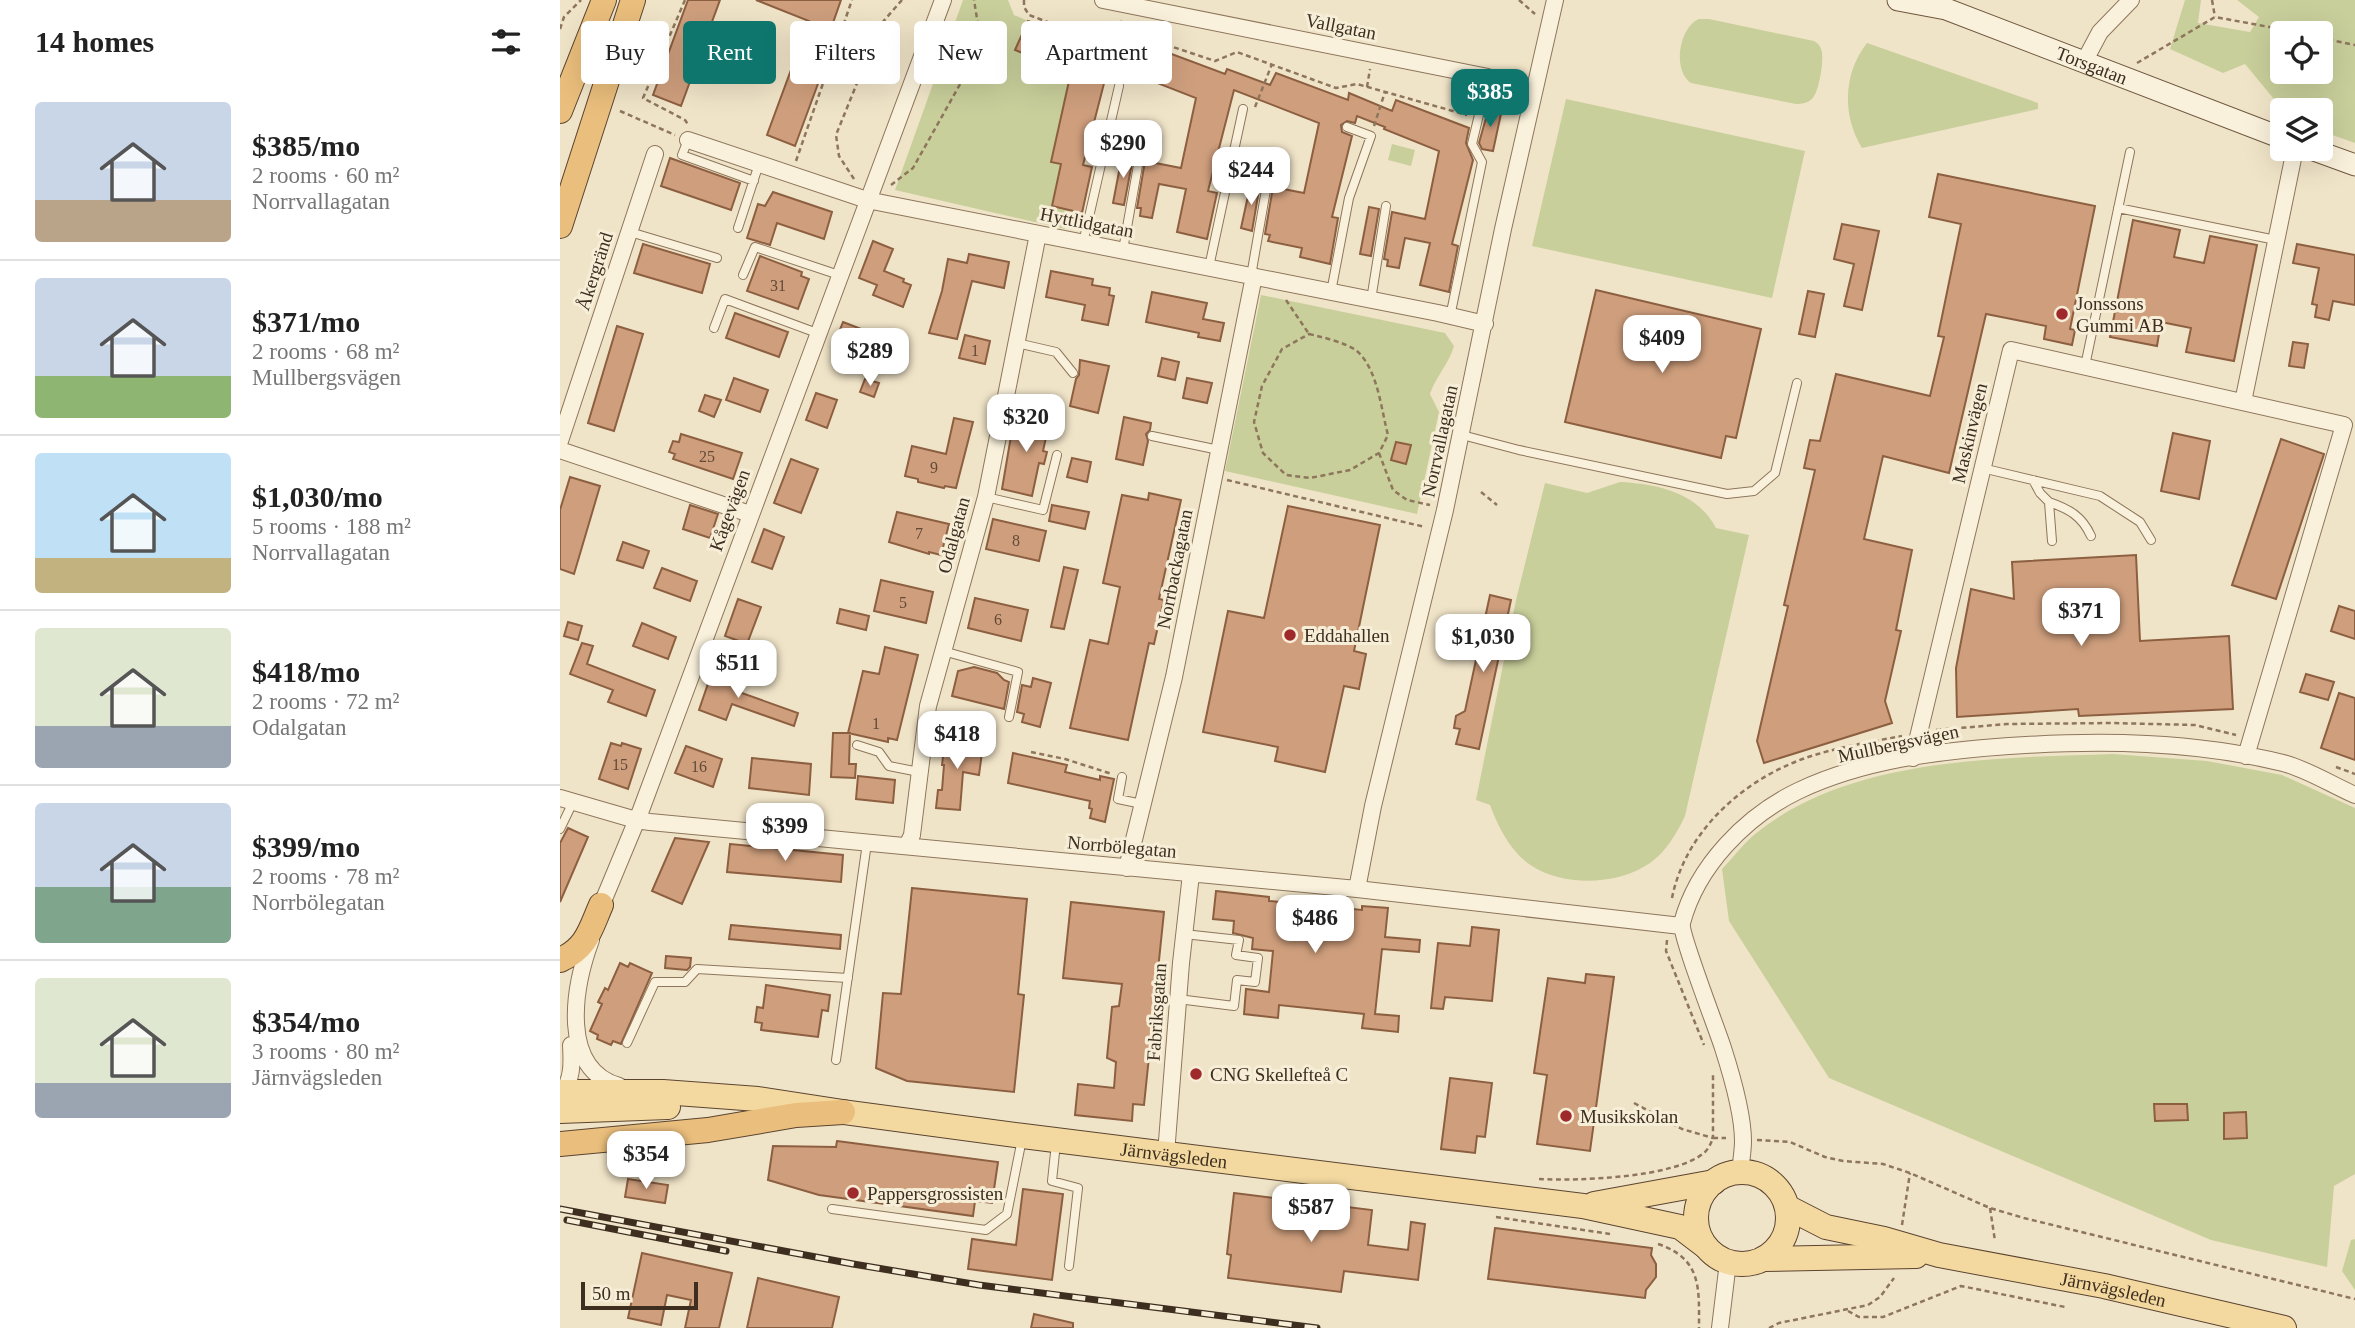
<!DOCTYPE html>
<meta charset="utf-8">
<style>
body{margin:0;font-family:"Times New Roman",serif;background:#f6f6f6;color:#222;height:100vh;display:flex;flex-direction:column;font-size:26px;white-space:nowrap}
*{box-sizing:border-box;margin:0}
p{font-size:23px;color:#767676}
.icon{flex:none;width:38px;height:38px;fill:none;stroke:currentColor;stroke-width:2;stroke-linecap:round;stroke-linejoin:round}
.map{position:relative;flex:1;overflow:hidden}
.panel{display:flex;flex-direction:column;background:#fff;width:560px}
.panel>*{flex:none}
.banner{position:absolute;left:21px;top:21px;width:665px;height:63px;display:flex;gap:14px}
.buttons{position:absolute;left:1710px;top:21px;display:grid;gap:14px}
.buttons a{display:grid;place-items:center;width:63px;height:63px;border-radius:7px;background:#fff;box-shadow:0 7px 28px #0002;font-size:35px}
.scale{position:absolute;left:21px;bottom:18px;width:117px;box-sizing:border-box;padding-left:7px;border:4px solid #3d2e20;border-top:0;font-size:19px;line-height:24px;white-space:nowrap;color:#3d2e20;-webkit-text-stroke:5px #f7eed8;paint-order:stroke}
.price{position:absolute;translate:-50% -60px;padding:0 16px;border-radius:14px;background:#fff;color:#222;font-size:23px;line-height:46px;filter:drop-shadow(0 2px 4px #0008)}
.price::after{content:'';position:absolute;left:50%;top:42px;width:21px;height:16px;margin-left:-10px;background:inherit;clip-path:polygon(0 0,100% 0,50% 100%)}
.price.on{background:#0f766e;color:#fff}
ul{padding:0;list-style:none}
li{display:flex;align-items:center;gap:21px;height:175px;padding:0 35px}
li+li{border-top:2px solid #e0e0e0}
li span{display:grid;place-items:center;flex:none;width:196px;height:140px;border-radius:7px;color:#555}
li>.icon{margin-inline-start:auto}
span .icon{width:84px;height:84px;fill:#fffc;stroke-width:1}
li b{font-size:30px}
h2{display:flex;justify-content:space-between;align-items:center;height:84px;padding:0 35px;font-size:30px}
.chip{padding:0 24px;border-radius:7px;background:#fff;box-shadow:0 7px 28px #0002;font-size:24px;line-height:63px}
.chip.on{background:#0f766e;color:#fff}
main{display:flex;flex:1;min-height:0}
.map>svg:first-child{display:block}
.green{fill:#c9cf9b;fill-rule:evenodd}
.building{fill:#cf9f7d;stroke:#8d5f41;stroke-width:2}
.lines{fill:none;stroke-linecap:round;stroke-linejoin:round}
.service-casing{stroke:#8d765c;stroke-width:10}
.minor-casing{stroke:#8d765c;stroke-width:18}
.secondary-casing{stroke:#6f573f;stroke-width:23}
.primary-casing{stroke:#5b4430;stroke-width:26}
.trunk-casing{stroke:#5b4430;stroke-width:26}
.path{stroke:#8d765c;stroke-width:2.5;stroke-dasharray:5 3.5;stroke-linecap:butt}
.service{stroke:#faf1dc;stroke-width:8}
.minor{stroke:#faf1dc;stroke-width:16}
.secondary{stroke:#faf1dc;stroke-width:21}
.primary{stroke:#f3d9a0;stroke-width:24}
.trunk{stroke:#eabe7c;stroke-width:24}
.rail-casing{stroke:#3d2e20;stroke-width:7}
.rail{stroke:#f7eed8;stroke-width:4.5;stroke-dasharray:13;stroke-linecap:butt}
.poi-dot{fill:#9e2a2b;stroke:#f7eed8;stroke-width:2.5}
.labels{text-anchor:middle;stroke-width:6;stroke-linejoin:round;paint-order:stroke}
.number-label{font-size:16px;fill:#624a37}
.street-label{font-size:19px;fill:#3d2e20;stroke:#f7eed8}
.poi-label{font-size:19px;fill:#3d2e20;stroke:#f7eed8;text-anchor:start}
</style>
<main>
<section class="panel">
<h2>14 homes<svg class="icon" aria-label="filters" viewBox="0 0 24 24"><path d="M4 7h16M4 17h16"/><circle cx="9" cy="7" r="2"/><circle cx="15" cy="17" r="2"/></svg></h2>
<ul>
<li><span style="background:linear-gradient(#c9d6e8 70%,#b9a48a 0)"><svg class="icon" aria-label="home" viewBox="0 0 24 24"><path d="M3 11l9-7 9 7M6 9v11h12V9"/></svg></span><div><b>$385/mo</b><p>2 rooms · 60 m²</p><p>Norrvallagatan</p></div></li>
<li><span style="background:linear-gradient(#c9d6e8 70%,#8fb573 0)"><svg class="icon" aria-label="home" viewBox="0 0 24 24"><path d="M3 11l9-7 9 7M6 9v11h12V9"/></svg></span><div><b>$371/mo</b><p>2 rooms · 68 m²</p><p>Mullbergsvägen</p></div></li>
<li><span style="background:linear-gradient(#bfe0f5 75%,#c2b280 0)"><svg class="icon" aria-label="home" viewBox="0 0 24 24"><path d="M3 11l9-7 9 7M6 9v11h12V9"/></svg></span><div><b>$1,030/mo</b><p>5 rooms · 188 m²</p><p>Norrvallagatan</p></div></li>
<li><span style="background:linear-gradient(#dfe7d0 70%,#9aa5b1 0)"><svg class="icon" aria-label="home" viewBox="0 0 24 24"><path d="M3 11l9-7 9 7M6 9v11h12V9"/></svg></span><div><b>$418/mo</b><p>2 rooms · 72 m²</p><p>Odalgatan</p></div></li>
<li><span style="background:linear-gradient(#c9d6e8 60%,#7fa58c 0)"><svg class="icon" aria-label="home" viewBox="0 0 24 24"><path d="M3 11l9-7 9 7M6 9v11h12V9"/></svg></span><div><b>$399/mo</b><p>2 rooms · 78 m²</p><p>Norrbölegatan</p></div></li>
<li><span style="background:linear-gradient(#dfe7d0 75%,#9aa5b1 0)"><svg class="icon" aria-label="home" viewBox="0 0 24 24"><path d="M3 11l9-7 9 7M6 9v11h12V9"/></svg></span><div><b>$354/mo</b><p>3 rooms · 80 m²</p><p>Järnvägsleden</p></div></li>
</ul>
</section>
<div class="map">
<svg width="1795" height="1328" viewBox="0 0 1795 1328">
<rect width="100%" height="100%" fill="#f0e4c8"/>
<path class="green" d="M403,0H448L454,15L468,21L455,50L511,72L492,161L501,164L492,206L509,210L505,229L335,190Z
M1625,0H1641L1638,23L1690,32L1699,17L1677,0H1795V143L1761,131L1760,110H1723L1685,64L1663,73L1610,49ZM1722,33H1760V72H1722Z
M1139,19H1149L1254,41C1257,43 1260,45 1261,49C1265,57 1259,93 1252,99C1248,103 1242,104 1236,104L1131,83C1112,71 1119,27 1139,19Z
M190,24L206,29L198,57L182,52Z
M1307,43L1478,103V109L1302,148C1282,116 1283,73 1307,43Z
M1006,99L1245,151L1212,298L972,246Z
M832,144L855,150L851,166L828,160Z
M701,295L885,333L894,346C889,364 876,376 870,394L879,412L857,514L665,471Z
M1060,482C1097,484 1137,492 1156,528L1189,535L1125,816C1117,833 1106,852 1090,863C1059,885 1004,887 972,866C951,853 938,827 930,805L916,800L956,600L985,483L1027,493Z
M1553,754L1647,761L1722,775L1795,808V1174L1774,1186L1767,1267L1651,1240L1269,1078L1169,921L1162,869C1174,857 1185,841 1199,831C1293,757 1439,758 1553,754Z
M1795,1239V1290L1782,1271L1791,1240Z"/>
<path class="building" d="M128,0H160L121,106L93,95Z
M196,0H281L267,40L273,43L235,146L207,135L249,21Z
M468,21L540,49L541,42L587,60L593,47L665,74L667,69L710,85L716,73L788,100L789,93L832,111L836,100L909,128L906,143L913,160L892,244L898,246L889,292L860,285L870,243L845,238L839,268L827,266L828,260L824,259L832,212L865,219L879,151L824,129L825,127L797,116L795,123L787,121L781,125L782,132L792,136L772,217L778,218L770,264L740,257L742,248L708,241L710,235L705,234L713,187L744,193L759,123L674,90L648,191L657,193L647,239L617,232L626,189L599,184L592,218L580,216L581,208H577L585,161L621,168L636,98L549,64L523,165L532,167L522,213L492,206L501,164L491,162L511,72L455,50Z
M929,107L942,109L933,151L922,149L919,143Z
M562,156L573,158L564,205L553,203Z
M110,158L180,183L171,210L101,186Z
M1378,174L1535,206L1510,329L1515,330L1512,345L1484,339L1486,326L1426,314L1389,473L1323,456L1304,539L1352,550L1336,630L1341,631L1325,701L1332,723L1204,763L1197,741L1228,606L1224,605L1255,470L1244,468L1250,440L1260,441L1276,374L1370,396L1384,337L1378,336L1401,224L1369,217Z
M691,182L700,184L692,231L681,228Z
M213,192L272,212L264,239L217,223L210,245L187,238L198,204L205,206Z
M809,207L819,209L811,256L800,254Z
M1573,220L1620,230L1614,257L1644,263L1650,236L1697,245L1674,361L1626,352L1631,328L1601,322L1597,346L1550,337Z
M1282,224L1319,231L1302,310L1284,306L1294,264L1274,259Z
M313,241L333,249L324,271L344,279L343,282L351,285L343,307L313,295L317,285L299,278Z
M83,244L150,264L142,293L74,273Z
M1737,244L1795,255V305L1773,301L1769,320L1755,317L1757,305L1752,304L1759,268L1733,263Z
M409,254L449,262L444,288L412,281L397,339L369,333L382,291L388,259L407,263Z
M200,256L242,272L241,276L249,279L238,309L187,291Z
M491,271L533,279L532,285L550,288L549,295L554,296L548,325L522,320L525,305L486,297Z
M1036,290L1201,329L1176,438L1166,436L1161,458L1005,422Z
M1248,291L1264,294L1255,337L1239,334Z
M592,292L647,303L643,319L664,323L660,341L638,337L639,333L586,322Z
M175,313L228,332L219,357L166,338Z
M283,322L304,330L296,353L274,345Z
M57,326L83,334L54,431L28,423Z
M405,335L430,341L425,364L399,358Z
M1733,342L1748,344L1744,368L1729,366Z
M602,358L619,362L615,380L598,376Z
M520,360L549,366L538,413L510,406L516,379L519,375Z
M174,378L208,390L200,412L166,400Z
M627,378L652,383L647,403L623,398Z
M305,379L319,383L314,397L300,392Z
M256,393L277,400L267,428L246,420Z
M145,395L161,400L154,417L139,411Z
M460,412L490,419L483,451L487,452L484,464L479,463L472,496L442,489L451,436L454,437Z
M564,417L591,423L590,430L586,434L588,441L583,465L556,459Z
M394,418L413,422L396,488L385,486L384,488L358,482V479L345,476L352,446L386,454Z
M1613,433L1650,441L1639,499L1601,491Z
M121,434L182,453L173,479L113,459L115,454L109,452L113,441L119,442Z
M1721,439L1764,454L1716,599L1672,585Z
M836,442L851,445L846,464L831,460Z
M512,458L531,462L527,482L507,477Z
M231,459L258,469L241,513L214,503Z
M10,477L40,486L14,574L0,569V510Z
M589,493L621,500L599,599L604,600L594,644L589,643L568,740L510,728L530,640L548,644L560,587L543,583L562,495L588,500Z
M130,505L158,514L150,538L123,529Z
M492,505L529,512L525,529L489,521Z
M728,506L820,525L794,651L806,654L799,689L784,686L765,772L715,761L718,747L643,732L668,611L704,618Z
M337,512L389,524L381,555L369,552V554L329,542Z
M433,519L486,531L479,561L426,549Z
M204,529L224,537L212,569L192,562Z
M63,542L89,551L83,568L57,560Z
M1576,555L1580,641L1669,636L1673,709L1519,716L1518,709L1397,717L1396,668L1411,589L1454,599L1452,562Z
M504,567L518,570L504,629L491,627Z
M102,568L137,581L130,601L94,588Z
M321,580L373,592L366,623L314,611Z
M930,595L951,600L919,749L896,744L900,729L894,728L896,716L905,711Z
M415,598L468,610L461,641L408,628Z
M178,599L201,607L187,644L165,636Z
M1779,606L1795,611V639L1771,631Z
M280,609L309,616L306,630L277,623Z
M8,622L22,626L18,640L4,636Z
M82,623L116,637L108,659L73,646Z
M22,643L33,646L27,664L95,690L86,716L48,702L53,690L10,674Z
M325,647L358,655L337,740L328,738V742L288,733L303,671L319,674Z
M414,667L437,673L444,680L449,682L444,709L392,696L398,671Z
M153,669L181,679L176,691L238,713L234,726L172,704L166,720L139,710Z
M1746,674L1774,682L1768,700L1740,692Z
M473,678L491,683L480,727L462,722L464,714L457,712L462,685L471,687Z
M1779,693L1795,698V760L1761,748Z
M273,733H290L289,764H296L295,778L271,777Z
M385,740L423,745L419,775L403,772L400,810L376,808L378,790H382L384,765H382Z
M51,743L61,746L62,743L81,749L68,789L39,779Z
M126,746L162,759L153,787L115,773Z
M453,753L507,765L505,772L540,780V776L554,779L545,822L530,818L532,809L529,808L530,801L448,783Z
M192,758L251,764L249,795L189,788Z
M298,776L335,780L333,803L296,799Z
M8,828L28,837L0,902V843Z
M115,838L149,842L122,904L92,891Z
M170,844L283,855L281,882L167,872Z
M352,888L467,899L458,994L464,995L454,1092L347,1081L316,1068L323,993L341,994Z
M656,891L709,897V901L802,910V906L828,908L825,937L860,940L859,952L822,949L815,1014L839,1016L838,1032L802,1028L804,1014L719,1005L718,1018L684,1014L686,989L709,992L713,951L692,949L693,938L673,933L674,921L653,919Z
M511,902L604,912L584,1105L573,1104L572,1121L515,1115L518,1084L554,1088L556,1062L547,1058L552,1007L559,1006L562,984L503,978Z
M171,925L281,935L280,949L169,939Z
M912,927L939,930L932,1001L885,997L883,1009L871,1008L878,943L910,946Z
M106,956L131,958L130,967L127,970L105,968Z
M60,963L68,967L70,963L92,973L61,1044L53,1041L51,1045L37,1039L38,1035L30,1031L42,1004L38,1002L45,988L48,990Z
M1026,974L1054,977L1030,1151L977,1144L987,1075L974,1073L988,978L1025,983Z
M206,985L270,995L268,1011L262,1010L258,1037L201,1030L202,1023L195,1022L197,1007L203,1008Z
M890,1078L932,1083L925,1137L917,1136L915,1153L881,1149Z
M1594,1104H1627L1628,1120L1595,1121Z
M1686,1112L1687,1138L1664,1139V1113Z
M277,1141L438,1162L432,1203L415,1201L413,1216L259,1195L208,1180L213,1146L276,1147Z
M68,1179L108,1185L105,1203L65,1197Z
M463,1189L503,1194L492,1280L408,1269L412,1239L456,1245Z
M674,1193L812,1210L808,1245L848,1250L851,1222L865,1224L858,1280L784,1271L781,1292L668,1278L671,1255L667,1254Z
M935,1228L1092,1248L1091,1255L1096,1264V1277L1086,1290L1085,1298L928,1279Z
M82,1253L172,1273L159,1328H125L131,1300L107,1295L101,1325L68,1318Z
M198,1278L279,1297L272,1328H187Z
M474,1314L513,1323V1328H471Z"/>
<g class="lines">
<g class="service-casing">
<path id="service" d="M128,140L122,155L194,181
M1558,208L1716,240
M178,228L199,164
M70,232L157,258
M523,243L559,86
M563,250L580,154
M649,267L683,109
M183,275L195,247L279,275
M691,276L707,184
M771,292L789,198L811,136L787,127
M811,300L826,206
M890,317L922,162L912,144L928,77
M154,328L165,299L257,333
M457,343L496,352L513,373
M1525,366L1570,152
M902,435L959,450L1167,494L1194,491L1215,473L1237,383
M592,436L659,450
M1422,468L1540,496L1580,522L1591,540
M1473,480L1480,493L1489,502L1492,541
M426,497L483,510L497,455
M1489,502C1509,509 1522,516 1531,536
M383,651L458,672L449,717
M297,745L319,752L329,766L359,772
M562,777L558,799L582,804
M0,829L13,802
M618,999L674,1006L677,980L695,982L698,958L676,955L679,940L624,934
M67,1043L95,982H125L137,969L288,978
M276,1060L307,843
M496,1143L492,1181L518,1188L509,1266
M272,1209L426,1230L447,1214L462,1139"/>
</g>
<g class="minor-casing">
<path id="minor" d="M543,0L928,77
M1524,62L1540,32L1571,0
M128,140L307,200L878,313L925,324
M1683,402L1735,149
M0,441L95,154
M0,450L190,514
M1353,758L1451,350L1784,425L1686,756
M0,798L76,820L90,822L797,889L1121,926
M347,846L352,835L368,706L426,497L478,234
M567,868L614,677L694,276
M797,889L813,806L885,510L943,229L995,0
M39,911L81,810L383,0
M31,940C13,989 0,1069 59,1086
M0,1095C13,1081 12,1063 11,1045
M606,1154L621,963L631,874
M1180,1172C1181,1162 1183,1151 1183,1141C1183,1115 1171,1073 1163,1048C1157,1029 1120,934 1122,923C1137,866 1186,816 1238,791C1303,760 1378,751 1449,746C1541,740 1633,741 1723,763C1747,769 1772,785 1795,795
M1160,1328L1168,1262"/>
</g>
<g class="secondary-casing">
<g id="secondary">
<path id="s1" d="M1338,0L1386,9L1722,138"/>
<path d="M1751,149L1795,165"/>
</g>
</g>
<g class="primary-casing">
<g id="primary">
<path id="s2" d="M0,1092H103L198,1099L283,1112L463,1136L1023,1206L1120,1227L1145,1246"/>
<path d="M0,1111L108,1107"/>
<circle cx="1182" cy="1218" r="46"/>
<path d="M1034,1204L1154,1182"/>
<path id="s3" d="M1227,1207L1266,1227L1324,1239L1379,1255L1544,1286L1724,1328"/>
<path d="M1203,1259L1356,1256"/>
</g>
</g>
<g class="trunk-casing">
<path id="trunk" d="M0,111L44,0
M0,226L73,0
M0,960C27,948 30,930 41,905
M0,1144L148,1130L236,1115L283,1112"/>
</g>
<path class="path" d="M125,0L83,98L125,120L129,126
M464,0V7L469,15L530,38L547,33L569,41L583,37L655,61L677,52L776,88L797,84L907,115
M959,0L975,14
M1652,0L1655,17
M0,29L4,17L21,0
M558,37L561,20
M1760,38L1795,45
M1577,63L1655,17L1742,33
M568,80L583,37
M807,87L810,69
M695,107L712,64
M60,111L115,135
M814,126L825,92
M236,161L292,0
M294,179L279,156L276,135L321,24L342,0
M331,185L353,168L417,54L419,31L414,0
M726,300L749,334
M749,334C762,337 787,343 797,351C818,370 821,409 828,435L819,453L790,470L750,478L726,475L703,453L694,422L702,386L722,349Z
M819,453L833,490L847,500L870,505
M667,480L865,527
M921,492L937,505
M1376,730L1447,724L1551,723L1635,725L1676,735
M471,752L505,759L552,774
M1776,767L1795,774
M1112,898C1126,827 1191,773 1258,754C1285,746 1314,741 1342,736
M1107,940L1106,951L1144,1045
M1074,1103L1122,1129L1153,1138V1074
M1197,1140L1230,1142L1265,1157L1283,1161L1323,1164L1350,1173L1430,1208L1464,1218L1795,1299
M979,1179C1018,1181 1116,1178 1145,1152C1149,1148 1151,1143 1153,1138H1166
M1430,1208L1435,1241
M936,1217L1050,1234
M1342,1225L1350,1173
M1098,1244C1142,1259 1139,1288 1139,1328
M1288,1311L1299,1317H1323L1401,1286L1505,1307
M1209,1328L1219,1323L1308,1305L1320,1297L1334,1278"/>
<use href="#service" class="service"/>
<use href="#minor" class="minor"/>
<use href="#secondary" class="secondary"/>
<use href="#primary" class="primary"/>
<use href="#trunk" class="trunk"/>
<g class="rail-casing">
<path id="rail" d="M0,1209L293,1264L419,1285L757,1328
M7,1220L166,1251"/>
</g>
<use href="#rail" class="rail"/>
</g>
<g class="poi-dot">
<circle cx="1502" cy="314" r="7"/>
<circle cx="730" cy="635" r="7"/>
<circle cx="636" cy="1074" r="7"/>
<circle cx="1006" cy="1116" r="7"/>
<circle cx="293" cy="1193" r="7"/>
</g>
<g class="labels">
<g class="number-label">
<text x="218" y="291">31</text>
<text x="415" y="356">1</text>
<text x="147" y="462">25</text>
<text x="374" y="473">9</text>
<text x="359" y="539">7</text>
<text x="456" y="546">8</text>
<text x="343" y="608">5</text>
<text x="438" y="625">6</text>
<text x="316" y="729">1</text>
<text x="60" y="770">15</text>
<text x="139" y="772">16</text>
</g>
<g class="street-label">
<text transform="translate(781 26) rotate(11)" y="7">Vallgatan</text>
<text dy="7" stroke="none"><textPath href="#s1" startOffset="205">Torsgatan</textPath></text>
<text transform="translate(527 222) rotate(11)" y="7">Hyttlidgatan</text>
<text transform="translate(34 271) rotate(-72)" y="7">Åkergränd</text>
<text transform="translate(1409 433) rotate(-77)" y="7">Maskinvägen</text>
<text transform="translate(879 441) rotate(-78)" y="7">Norrvallagatan</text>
<text transform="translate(169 510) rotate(-70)" y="7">Kågevägen</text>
<text transform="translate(393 535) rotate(-75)" y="7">Odalgatan</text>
<text transform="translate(614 569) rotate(-79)" y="7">Norrbackagatan</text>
<text transform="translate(1338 743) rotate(-12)" y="7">Mullbergsvägen</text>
<text transform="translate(562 846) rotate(5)" y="7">Norrbölegatan</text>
<text transform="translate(596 1012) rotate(-86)" y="7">Fabriksgatan</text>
<text dy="7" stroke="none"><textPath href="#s2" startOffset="618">Järnvägsleden</textPath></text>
<text dy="7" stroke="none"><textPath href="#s3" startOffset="338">Järnvägsleden</textPath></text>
</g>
<g class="poi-label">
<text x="1516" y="310">Jonssons<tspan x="1516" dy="22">Gummi AB</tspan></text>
<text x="744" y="642">Eddahallen</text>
<text x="650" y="1081">CNG Skellefteå C</text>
<text x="1020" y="1123">Musikskolan</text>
<text x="307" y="1200">Pappersgrossisten</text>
</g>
</g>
</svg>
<div class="buttons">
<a><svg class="icon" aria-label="locate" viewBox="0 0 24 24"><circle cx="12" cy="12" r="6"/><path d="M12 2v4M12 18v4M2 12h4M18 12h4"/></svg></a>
<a><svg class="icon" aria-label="layers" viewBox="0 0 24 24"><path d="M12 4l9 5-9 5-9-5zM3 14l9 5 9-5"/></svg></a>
</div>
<div class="scale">50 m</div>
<b class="price on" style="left:930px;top:129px">$385</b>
<b class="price" style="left:563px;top:180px">$290</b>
<b class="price" style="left:691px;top:207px">$244</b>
<b class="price" style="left:1102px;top:375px">$409</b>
<b class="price" style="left:310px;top:388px">$289</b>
<b class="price" style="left:466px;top:454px">$320</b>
<b class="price" style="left:1521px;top:648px">$371</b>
<b class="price" style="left:923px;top:674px">$1,030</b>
<b class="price" style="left:178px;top:700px">$511</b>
<b class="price" style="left:397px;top:771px">$418</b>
<b class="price" style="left:225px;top:863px">$399</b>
<b class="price" style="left:755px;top:955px">$486</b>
<b class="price" style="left:86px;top:1191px">$354</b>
<b class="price" style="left:751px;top:1244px">$587</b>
<div class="banner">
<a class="chip">Buy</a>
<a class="chip on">Rent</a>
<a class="chip">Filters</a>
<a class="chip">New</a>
<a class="chip">Apartment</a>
</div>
</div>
</main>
